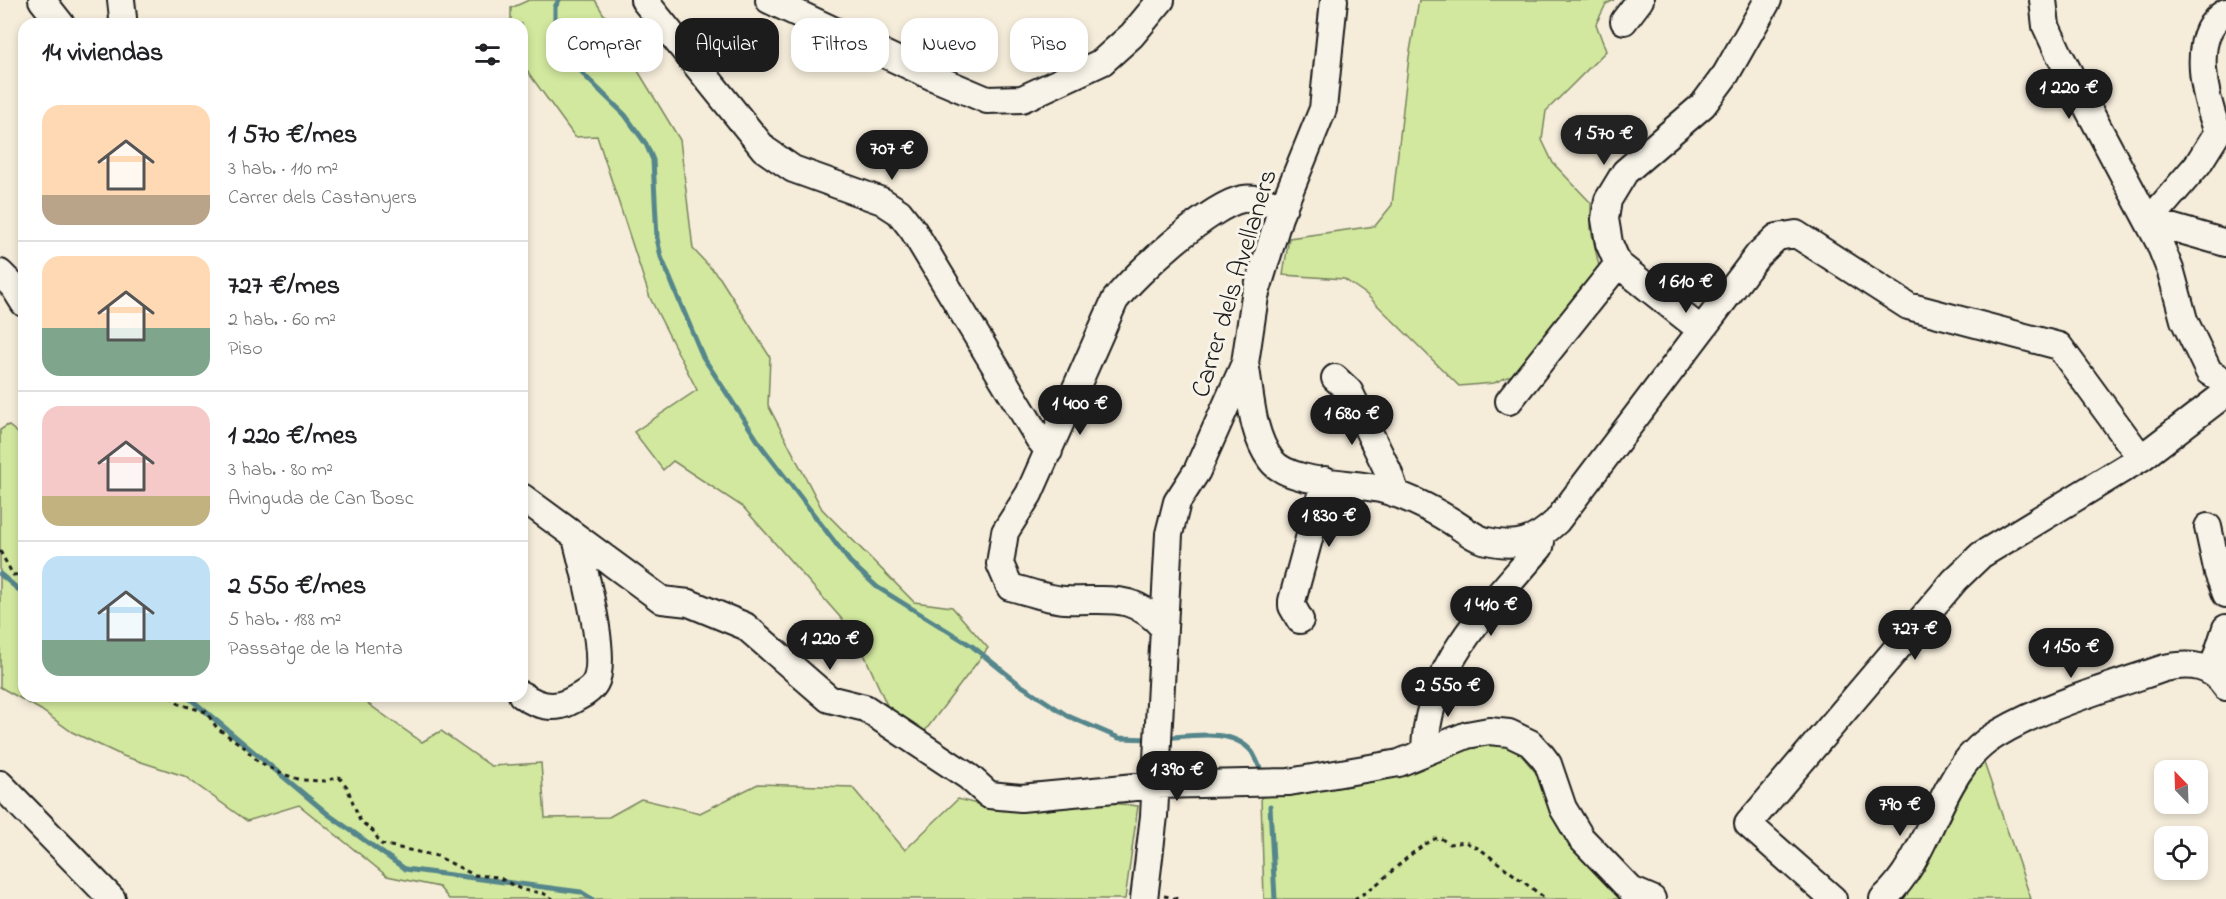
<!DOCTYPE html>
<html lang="es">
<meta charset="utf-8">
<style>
body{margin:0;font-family:"Indie Flower",sans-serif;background:#f2f2f2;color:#202124;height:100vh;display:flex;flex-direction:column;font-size:22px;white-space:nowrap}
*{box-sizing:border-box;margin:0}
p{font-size:20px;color:#757577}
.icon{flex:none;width:33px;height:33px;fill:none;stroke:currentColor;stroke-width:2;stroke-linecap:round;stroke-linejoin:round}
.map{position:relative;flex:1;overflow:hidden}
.details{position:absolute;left:18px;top:18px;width:510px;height:684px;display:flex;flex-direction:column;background:#fff;border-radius:18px;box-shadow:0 3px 9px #0003}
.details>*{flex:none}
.hud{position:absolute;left:546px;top:18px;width:570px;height:54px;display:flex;gap:12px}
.needle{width:39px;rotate:337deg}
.tools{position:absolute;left:2154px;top:760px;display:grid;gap:12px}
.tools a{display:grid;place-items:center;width:54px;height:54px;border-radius:12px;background:#fff;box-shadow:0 3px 9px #0003;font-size:30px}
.price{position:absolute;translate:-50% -51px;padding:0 14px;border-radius:21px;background:#1c1c1c;color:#fff;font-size:20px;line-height:39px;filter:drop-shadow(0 2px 3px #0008)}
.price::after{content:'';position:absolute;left:50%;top:36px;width:18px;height:14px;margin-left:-9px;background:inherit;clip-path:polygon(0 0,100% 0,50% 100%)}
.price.active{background:#222;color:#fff}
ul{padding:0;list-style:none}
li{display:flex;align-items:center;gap:18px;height:150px;padding:0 24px}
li+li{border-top:2px solid #e0e0e0}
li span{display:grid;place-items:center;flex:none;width:168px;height:120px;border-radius:18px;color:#555}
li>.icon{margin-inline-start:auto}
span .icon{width:72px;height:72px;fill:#fffc;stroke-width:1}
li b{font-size:26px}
h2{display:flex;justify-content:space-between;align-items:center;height:72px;padding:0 24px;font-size:26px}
.pill{padding:0 21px;border-radius:18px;background:#fff;box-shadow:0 3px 9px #0003;font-size:21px;line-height:54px}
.pill.active{background:#1c1c1c;color:#fff}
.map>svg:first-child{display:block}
.green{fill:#d2e89e;stroke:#77825d;stroke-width:1.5}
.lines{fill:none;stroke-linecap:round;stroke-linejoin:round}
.stream{stroke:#55868b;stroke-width:5}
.minor-casing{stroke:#1c1c1c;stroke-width:30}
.path{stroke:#1c1c1c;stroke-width:3;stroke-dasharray:4.5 4.5;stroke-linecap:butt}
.minor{stroke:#f7f3e8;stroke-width:26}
.labels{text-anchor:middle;stroke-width:6;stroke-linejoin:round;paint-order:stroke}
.street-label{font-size:27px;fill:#1c1c1c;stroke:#f7f3e8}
</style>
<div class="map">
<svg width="2226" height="899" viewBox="0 0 2226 899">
<rect width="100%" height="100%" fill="#f5ecda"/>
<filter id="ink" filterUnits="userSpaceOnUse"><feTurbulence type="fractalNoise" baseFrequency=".0167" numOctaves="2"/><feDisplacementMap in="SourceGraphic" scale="12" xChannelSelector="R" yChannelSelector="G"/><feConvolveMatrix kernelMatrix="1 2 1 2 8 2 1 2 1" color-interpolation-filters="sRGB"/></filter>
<g filter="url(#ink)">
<path class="green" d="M529,0H595L680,140L693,249L720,278L770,357L768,405L822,509L914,602L952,607L988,648L922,735L890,712L855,634L743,507L673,461L663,470L634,432L697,390L650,298L597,136L575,137L522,64V24H511V8Z
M1419,0H1614L1606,4L1596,24L1606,51L1546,111L1542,140L1553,163L1591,203V229L1599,266L1512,375L1494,383L1459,386L1366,294L1344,279L1283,275L1289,238L1375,226L1392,205L1409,57Z
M8,425L24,438V696H357L422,742L441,731L491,766L541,763L545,818L609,817L641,799L700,813L758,784L852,787L905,850L958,799L996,809L1111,803L1138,806L1125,899H449L439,887L387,876L299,805L247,821L184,776L123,756L72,732L41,710L0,687V430Z
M1470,744H1512L1537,774L1552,814L1628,899H1264L1261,797L1349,786L1425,765Z
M1983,760L2031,899H1900C1927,870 1940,838 1957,804C1964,788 1975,774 1983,760Z"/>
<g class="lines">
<path class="stream" d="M559,0L555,7V25L570,57L586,77L625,115L646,144L653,160L657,238L661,257L703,357L762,447L850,562L877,587L972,646L1019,684L1068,716L1119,738L1152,739
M0,574L24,594
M187,696L329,815L405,869L581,892L592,899
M1164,738C1191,736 1232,727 1252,752C1256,758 1259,767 1263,774
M1270,806L1275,899"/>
<g class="minor-casing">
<path id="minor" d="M42,0L61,24
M121,0L123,18L122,24
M644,0L764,149L793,169L882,201L899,212L913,230L1039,439L1049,451
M769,0L933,77L987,100L1022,99L1102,62L1132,35L1161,0
M2043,0L2046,26L2059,54L2159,242L2171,272L2184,320L2209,372L2226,382
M1624,21L1640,0
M2149,221L2198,164L2218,132C2206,100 2187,34 2226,12
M2149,221L2226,243
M0,273L14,287L24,303
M1701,330L1618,264L1609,243L1605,219L1608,200L1625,172L1703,105L1726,74L1768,0
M1245,363C1251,395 1251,433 1271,460C1288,484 1352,482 1380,489C1404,495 1430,508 1451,521C1461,527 1475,539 1487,541C1517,548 1535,542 1557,521L1758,255L1777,237L1796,234L1908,306L2059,346L2141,458
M1335,378L1349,391L1388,471L1396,494
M1509,401L1618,264
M522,497L662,600L689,603L745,626L829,699L865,708L969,777L989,795L1021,798L1156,785L1289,782L1399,763L1467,735L1489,731L1509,733L1530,743L1542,756L1548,764L1563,808L1581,838L1631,890L1652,899
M2208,527L2218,573L2226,594
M1300,620L1292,606V601L1325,480
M1164,628C1131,591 1109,602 1065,600C1047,599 1027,591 1010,587L1000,564L1005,532L1029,494L1115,300C1135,274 1211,204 1243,199C1256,197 1272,203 1284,206
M2212,671L2226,628
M522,695C536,705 553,710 569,702C578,697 590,692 595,683C609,658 583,567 576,538
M1425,752C1426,666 1488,609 1540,547L1542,536
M0,784L112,899
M1144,899L1154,816L1169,534L1177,502L1197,471L1245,363L1255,296L1268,254L1279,217L1323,109L1334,0
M1833,899L1748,824L1955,580L1981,555L2141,458L2226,393
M1883,899C1916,870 1929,823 1950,786C1959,769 1972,752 1988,740C2033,709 2112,686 2165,668C2190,663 2211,664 2226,687"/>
</g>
<path class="path" d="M0,551L13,575L24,574
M170,696L179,704L206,712L217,728L244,747L256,760L277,772L301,780L325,781L339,777L347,787L360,821L373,831L381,844L437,856L474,875L498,877L522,890L543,893L553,899
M1164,896L1180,899
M1354,899C1386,883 1406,851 1439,837L1449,844L1465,842L1480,849L1546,899"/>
<use href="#minor" class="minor"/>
</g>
</g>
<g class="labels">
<g class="street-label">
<text transform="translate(1233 283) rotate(-73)" y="9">Carrer dels Avellaners</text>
</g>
</g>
</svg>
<div class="tools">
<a><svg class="needle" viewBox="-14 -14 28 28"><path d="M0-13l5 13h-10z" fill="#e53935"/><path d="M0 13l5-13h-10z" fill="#757577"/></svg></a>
<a><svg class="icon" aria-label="locate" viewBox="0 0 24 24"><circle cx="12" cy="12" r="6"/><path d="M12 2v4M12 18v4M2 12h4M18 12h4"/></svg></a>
</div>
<b class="price" style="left:2069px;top:120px">1 220 €</b>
<b class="price active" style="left:1604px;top:166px">1 570 €</b>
<b class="price" style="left:892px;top:181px">707 €</b>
<b class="price" style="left:1686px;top:314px">1 610 €</b>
<b class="price" style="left:1080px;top:436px">1 400 €</b>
<b class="price" style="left:1352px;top:446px">1 680 €</b>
<b class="price" style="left:1329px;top:548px">1 830 €</b>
<b class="price" style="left:1491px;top:637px">1 410 €</b>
<b class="price" style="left:1915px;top:661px">727 €</b>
<b class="price" style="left:830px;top:671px">1 220 €</b>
<b class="price" style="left:2071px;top:679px">1 150 €</b>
<b class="price" style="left:1448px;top:718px">2 550 €</b>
<b class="price" style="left:1177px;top:802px">1 390 €</b>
<b class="price" style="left:1900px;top:837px">790 €</b>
<div class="hud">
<a class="pill">Comprar</a>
<a class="pill active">Alquilar</a>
<a class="pill">Filtros</a>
<a class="pill">Nuevo</a>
<a class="pill">Piso</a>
</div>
<section class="details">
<h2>14 viviendas<svg class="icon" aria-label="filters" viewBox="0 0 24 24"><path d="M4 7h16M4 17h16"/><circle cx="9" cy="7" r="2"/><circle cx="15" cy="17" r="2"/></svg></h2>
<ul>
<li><span style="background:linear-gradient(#ffd9b3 75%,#b9a48a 0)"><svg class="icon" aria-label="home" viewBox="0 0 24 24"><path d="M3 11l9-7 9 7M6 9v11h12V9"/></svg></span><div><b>1 570 €/mes</b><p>3 hab. · 110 m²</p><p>Carrer dels Castanyers</p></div></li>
<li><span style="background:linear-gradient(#ffd9b3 60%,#7fa58c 0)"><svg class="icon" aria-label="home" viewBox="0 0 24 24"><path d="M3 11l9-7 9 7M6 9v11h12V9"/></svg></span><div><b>727 €/mes</b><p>2 hab. · 60 m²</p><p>Piso</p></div></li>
<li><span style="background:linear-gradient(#f6c9c9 75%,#c2b280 0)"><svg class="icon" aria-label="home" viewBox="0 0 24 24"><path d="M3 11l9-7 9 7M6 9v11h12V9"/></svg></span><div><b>1 220 €/mes</b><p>3 hab. · 80 m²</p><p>Avinguda de Can Bosc</p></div></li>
<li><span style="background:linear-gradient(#bfe0f5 70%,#7fa58c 0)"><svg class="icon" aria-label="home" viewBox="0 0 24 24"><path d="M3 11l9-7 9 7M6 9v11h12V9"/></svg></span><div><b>2 550 €/mes</b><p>5 hab. · 188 m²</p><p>Passatge de la Menta</p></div></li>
</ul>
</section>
</div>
